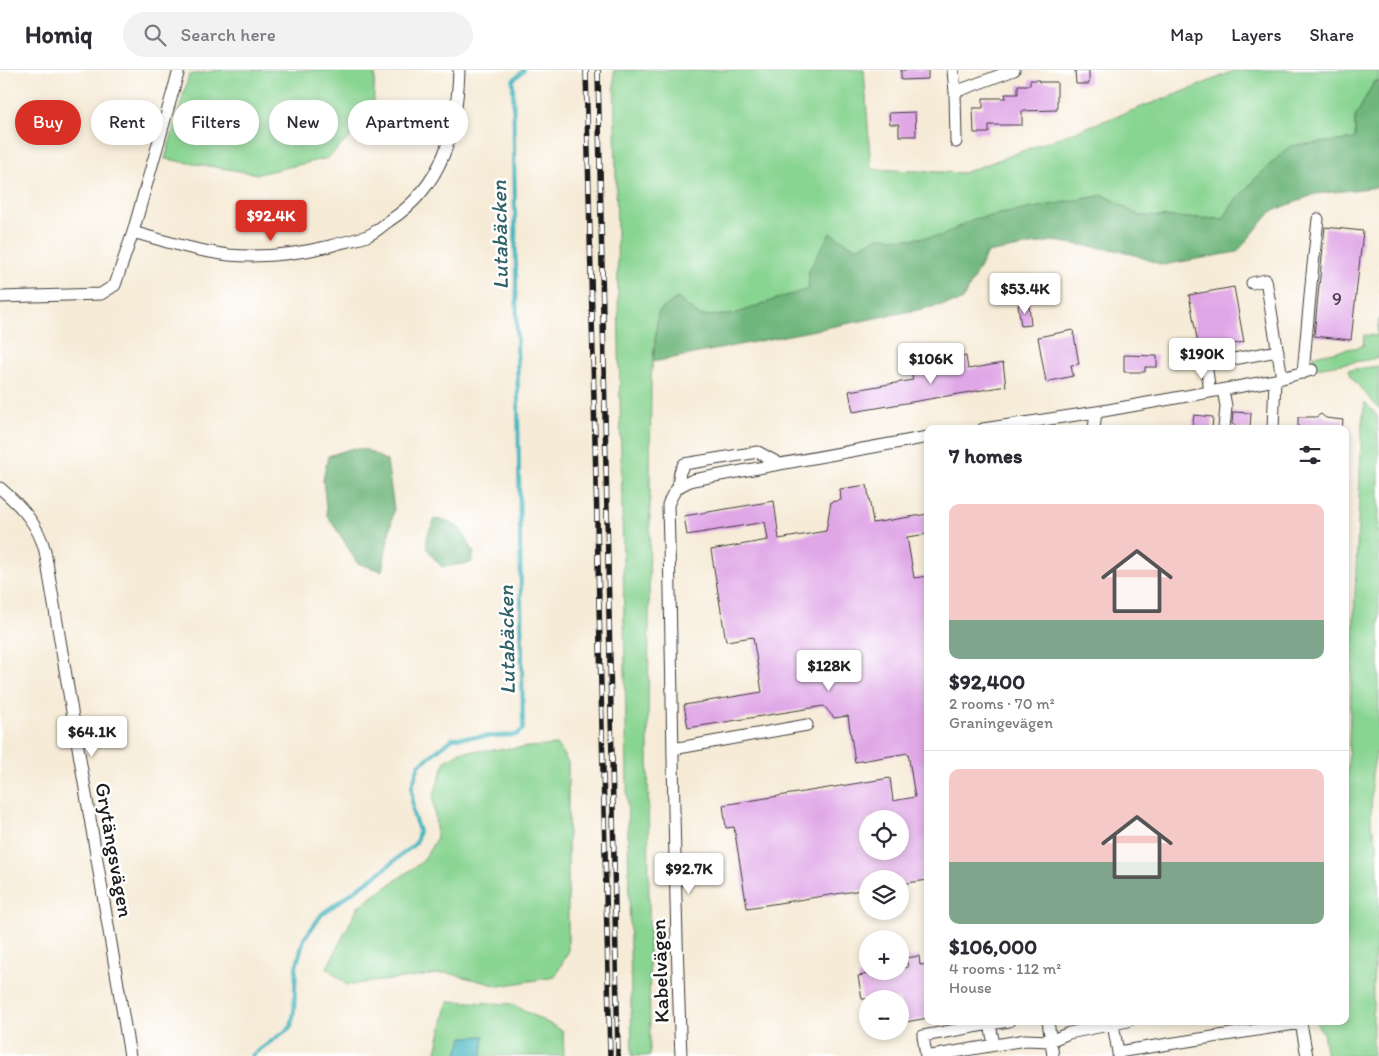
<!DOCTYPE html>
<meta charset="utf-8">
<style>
body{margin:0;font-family:Itim,sans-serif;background:#f2f2f3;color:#2b2b33;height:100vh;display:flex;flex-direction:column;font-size:19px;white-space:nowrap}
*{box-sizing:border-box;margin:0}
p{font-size:16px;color:#7c7c81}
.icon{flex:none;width:28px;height:28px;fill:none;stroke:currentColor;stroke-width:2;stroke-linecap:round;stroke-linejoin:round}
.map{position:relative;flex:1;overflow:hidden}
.drawer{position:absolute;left:924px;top:355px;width:425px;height:600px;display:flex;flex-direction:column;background:#fff;border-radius:10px;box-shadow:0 2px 8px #0003}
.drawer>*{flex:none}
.top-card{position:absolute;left:15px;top:30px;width:475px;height:45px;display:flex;gap:10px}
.tools{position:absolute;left:859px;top:740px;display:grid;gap:10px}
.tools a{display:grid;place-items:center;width:50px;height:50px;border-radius:50%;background:#fff;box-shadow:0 2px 8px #0003;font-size:25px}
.price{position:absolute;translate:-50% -42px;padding:0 11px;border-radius:5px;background:#fff;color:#222;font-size:16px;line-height:32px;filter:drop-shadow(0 1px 2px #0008)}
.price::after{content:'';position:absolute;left:50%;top:30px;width:15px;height:11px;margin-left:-8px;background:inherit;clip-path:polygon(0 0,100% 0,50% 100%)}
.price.active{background:#d93025;color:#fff}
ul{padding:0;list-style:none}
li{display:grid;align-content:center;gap:10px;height:265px;padding:0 25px}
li+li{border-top:1px solid #e1e1e2}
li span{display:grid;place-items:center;height:155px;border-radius:10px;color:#555}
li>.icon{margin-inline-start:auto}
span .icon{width:90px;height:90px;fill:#fffc;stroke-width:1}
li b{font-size:21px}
h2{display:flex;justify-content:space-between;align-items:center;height:60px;padding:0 25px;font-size:21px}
.tag{padding:0 18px;border-radius:22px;background:#fff;box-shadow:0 2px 8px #0003;font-size:18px;line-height:45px}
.tag.active{background:#d93025;color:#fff}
header{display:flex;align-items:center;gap:30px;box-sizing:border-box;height:70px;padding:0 25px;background:#fff;border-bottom:1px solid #e1e1e2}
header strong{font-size:24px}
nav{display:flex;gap:28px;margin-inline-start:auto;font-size:18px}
.search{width:350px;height:45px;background:#f2f2f3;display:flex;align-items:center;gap:12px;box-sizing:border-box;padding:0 18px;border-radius:28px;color:#7c7c81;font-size:19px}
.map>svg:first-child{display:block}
.green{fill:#88d491;stroke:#527856}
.forest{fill:#6eb67b;stroke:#45694c}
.water{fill:#47b6c0;stroke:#32696e}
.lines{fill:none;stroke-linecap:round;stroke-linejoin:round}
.stream{stroke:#47b6c0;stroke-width:4}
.building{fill:#e0a7e7;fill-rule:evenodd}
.minor-casing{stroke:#3d3b38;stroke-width:13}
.minor{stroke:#fff;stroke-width:11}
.rail-casing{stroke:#1c1c1c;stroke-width:5.5}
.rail{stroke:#fff;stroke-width:4;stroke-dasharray:11;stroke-linecap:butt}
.labels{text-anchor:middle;stroke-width:5;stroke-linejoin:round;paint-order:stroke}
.number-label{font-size:19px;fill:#4d3f4f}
.street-label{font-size:21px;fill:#1c1c1c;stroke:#fff}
.water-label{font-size:22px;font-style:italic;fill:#2f6166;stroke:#fff}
</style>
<header>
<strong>Homiq</strong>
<div class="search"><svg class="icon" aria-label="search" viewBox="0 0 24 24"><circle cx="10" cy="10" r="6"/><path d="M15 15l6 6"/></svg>Search here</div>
<nav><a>Map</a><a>Layers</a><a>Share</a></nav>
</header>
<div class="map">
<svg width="1379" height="986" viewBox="0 0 1379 986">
<rect width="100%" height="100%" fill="#fff"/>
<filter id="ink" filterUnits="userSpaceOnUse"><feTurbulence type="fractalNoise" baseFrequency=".02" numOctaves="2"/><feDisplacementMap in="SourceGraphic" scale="10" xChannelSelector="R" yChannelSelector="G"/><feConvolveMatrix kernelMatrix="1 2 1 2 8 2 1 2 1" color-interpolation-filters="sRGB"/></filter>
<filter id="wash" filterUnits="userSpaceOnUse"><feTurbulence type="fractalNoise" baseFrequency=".0096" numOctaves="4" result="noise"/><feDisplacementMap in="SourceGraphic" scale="20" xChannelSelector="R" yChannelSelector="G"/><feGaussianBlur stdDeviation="1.12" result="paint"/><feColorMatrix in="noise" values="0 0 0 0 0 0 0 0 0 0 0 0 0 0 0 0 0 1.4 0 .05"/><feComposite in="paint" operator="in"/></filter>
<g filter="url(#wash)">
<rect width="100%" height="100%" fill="#f6ebd7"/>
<path class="green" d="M220,0H375L373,45L328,88L258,104L165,89L189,5Z
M614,0H864L871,99L963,103L1193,18L1236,0H1379V11L1374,12L1355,48V69L1290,76L1259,105L1234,132L1223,149L1140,146L1104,125L974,149L942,166L909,169L879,167L809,200V219L765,233L733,245L700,246L677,228L658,242L651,307L648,671L650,986H632Z
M1379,249V288L1316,298L1313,286L1363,276L1364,265L1377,266Z
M1379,296V339L1350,306L1348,300Z
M1365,332L1377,346L1379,389V669L1372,704L1371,755L1377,773L1379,843L1373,913V986H1327L1323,963L1315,951H1345V769L1362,353Z
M557,675L568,692V882L555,907L499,916L448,903L347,915L327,898L358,837L423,791L437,767L433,728L445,691L460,682Z
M448,931L512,934L563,961L564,986H482L483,966L463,967L456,986H435Z"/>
<path class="forest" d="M1379,11V117L1315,124L1271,142L1237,182L1163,195L1123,181L1053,171L987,183L962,231L653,292L658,242L677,228L700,246L732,245L765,233L808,219L809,200L830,163L856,178L879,167L909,169L942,166L974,149L1104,125L1140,146L1223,149L1234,132L1259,105L1290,76L1355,69V48L1374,12Z
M353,378L367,380L387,391L394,439L382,501L357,493L341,466L327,446L323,410L328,386Z
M435,449C459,452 464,462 474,483L471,493L442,497C423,477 422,473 435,449Z"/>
<path class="water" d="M484,966L482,986H456L463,967Z"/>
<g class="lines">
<path class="stream" d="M251,986L291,957L294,942L296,897L304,869L322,844L382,801L416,773L419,761L413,744L412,716L419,695L453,668L516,665L523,659L513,10L524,0"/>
</g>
<g id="blocks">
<path class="building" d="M901,0H928V9L901,10Z
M1075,0H1089V14H1076Z
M1030,10H1039V12H1057V40L1022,41V55H989V63H974L973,38H983V28H1006L1005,24H1018V15H1030Z
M915,42L916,66H899V54H890L889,43Z
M1325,157L1363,161L1351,270L1314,266Z
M1234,217L1244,272L1199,280L1189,225Z
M1029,234L1031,255L1021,256L1018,235Z
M1073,260L1079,294L1071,295L1073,306L1046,312L1038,267Z
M1124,285L1157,286V297H1145V302H1124Z
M966,286L968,299L1003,293L1006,316L853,342L849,321L913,310L911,301L937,297L936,291Z
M1233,342L1251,343L1250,359H1235V355L1232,354Z
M1321,344L1326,348L1343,350L1342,359H1298V347H1316Z
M1194,345L1213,347L1212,359H1192Z
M867,415L873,453L928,444V464L907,467L914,508L928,506V810L900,814V809H868V819L747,838L734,757L726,758L723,735L890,708L893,731L915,727L908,683L855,692L848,646L834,648L824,636L688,658L684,635L762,622L753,567L726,571L711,480L768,470L765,452L687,465L684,446L774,431L779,469L826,461L831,432L841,430L840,419ZM868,749H900V781H868Z
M919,886L920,895L928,894V948L900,953V929H862L858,906L884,901H900V899L908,897L906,888Z"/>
</g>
</g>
<g filter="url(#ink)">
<use href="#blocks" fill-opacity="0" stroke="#3d3b38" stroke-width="1"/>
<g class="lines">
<g class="minor-casing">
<path id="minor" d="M179,0L133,162C164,171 196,181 229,185C263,188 297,184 330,176C342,172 356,170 367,166C375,163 382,156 389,151C443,116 457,61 459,0
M953,0L955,22
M956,72L955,22L1014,0
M1252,213L1266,210L1282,308
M0,227L101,224L115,215L133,162
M1303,303L1312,204L1318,149
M1223,320L1226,336L1224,359
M1210,322L1206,294L1278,281
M983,359L1103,341L1237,317L1275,310L1312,300
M1094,359L1096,342
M1273,359L1275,310
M678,416L680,402L684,394L758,382L780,394
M0,418C21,436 38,454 45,481L130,986
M673,679L807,655
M1048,951L1053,986
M990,954L1009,951
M1113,954L1118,982
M681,986C673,802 673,619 668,435C674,419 678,416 693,410L928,367
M926,986L923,966L990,954L994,975
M931,986L1025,970L1050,971L1069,963L1128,951
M1118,986V982L1301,953L1307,986"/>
</g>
<use href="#minor" class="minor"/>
<g class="rail-casing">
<path id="rail" d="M586,0L610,986
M598,0L618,986"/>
</g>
<use href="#rail" class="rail"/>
</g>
</g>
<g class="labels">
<g class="number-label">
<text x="1337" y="235">9</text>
</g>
<g class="street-label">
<text transform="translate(114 780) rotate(80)" y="7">Grytängsvägen</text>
<text transform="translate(660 901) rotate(-92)" y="7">Kabelvägen</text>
</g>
<g class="water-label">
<text transform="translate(499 165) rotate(-91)" y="8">Lutabäcken</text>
<text transform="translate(506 570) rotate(-91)" y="8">Lutabäcken</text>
</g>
</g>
</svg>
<div class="tools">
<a><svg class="icon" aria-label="locate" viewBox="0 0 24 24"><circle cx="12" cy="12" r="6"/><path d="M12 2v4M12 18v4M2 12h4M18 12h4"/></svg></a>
<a><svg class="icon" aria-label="layers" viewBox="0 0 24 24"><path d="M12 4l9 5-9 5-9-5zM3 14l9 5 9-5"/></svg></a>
<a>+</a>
<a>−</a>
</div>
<b class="price active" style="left:271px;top:172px">$92.4K</b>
<b class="price" style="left:1025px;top:245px">$53.4K</b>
<b class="price" style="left:1202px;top:310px">$190K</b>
<b class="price" style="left:931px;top:315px">$106K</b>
<b class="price" style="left:829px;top:622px">$128K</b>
<b class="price" style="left:92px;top:688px">$64.1K</b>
<b class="price" style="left:689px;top:825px">$92.7K</b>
<div class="top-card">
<a class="tag active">Buy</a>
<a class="tag">Rent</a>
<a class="tag">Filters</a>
<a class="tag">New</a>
<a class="tag">Apartment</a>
</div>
<section class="drawer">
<h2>7 homes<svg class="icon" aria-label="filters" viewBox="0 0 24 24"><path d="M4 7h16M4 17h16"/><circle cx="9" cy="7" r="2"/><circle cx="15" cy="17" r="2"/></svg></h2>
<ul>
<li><span style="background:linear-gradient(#f6c9c9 75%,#7fa58c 0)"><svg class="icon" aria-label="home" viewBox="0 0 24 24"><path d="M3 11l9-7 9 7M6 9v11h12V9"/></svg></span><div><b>$92,400</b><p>2 rooms · 70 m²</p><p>Graningevägen</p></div></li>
<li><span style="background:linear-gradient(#f6c9c9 60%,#7fa58c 0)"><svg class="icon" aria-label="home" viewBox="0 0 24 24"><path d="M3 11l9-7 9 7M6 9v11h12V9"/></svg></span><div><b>$106,000</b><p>4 rooms · 112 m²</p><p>House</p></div></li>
</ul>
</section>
</div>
